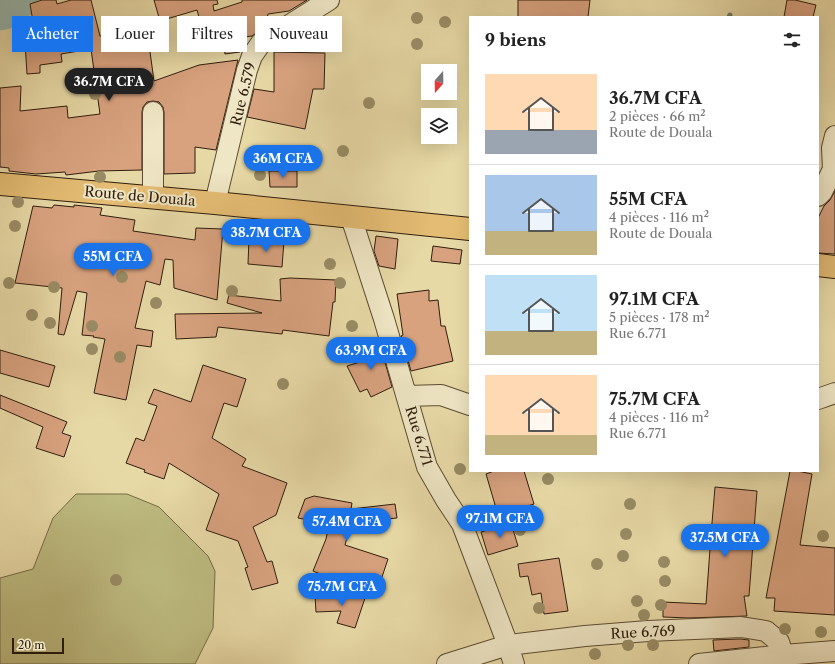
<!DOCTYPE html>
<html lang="fr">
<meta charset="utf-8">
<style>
body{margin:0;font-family:"Libre Caslon Text",serif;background:#f2f2f2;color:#222;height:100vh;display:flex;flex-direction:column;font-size:15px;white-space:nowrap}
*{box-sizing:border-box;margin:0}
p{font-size:13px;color:#767676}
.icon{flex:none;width:22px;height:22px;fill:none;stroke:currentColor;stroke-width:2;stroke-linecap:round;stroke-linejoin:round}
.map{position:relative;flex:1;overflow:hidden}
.drawer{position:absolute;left:469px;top:16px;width:350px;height:456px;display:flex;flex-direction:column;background:#fff;border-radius:0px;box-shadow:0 4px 16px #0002}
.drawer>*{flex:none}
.guide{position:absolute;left:12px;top:16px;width:380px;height:36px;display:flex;gap:8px}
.needle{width:26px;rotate:200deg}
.buttons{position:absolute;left:421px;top:64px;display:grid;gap:8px}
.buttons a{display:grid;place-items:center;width:36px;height:36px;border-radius:0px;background:#fff;box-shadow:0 4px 16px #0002;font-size:20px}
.scale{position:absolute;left:12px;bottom:10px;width:52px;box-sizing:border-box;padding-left:4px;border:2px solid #2f1d0d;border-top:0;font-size:11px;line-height:14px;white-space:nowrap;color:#2f1d0d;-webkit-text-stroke:3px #efe6c5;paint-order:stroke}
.price{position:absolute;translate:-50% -34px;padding:0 9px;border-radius:14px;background:#1a73e8;color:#fff;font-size:13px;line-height:26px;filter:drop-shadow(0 1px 2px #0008)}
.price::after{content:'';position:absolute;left:50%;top:24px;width:12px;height:9px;margin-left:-6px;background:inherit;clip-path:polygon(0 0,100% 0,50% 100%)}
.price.current{background:#222;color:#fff}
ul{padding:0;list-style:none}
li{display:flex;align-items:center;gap:12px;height:100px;padding:0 16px}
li+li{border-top:1px solid #e0e0e0}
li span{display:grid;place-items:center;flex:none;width:112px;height:80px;border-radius:0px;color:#555}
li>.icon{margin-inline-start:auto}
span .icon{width:48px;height:48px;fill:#fffc;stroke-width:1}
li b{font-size:17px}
h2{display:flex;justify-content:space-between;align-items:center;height:48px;padding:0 16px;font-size:17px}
.tag{padding:0 14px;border-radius:0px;background:#fff;box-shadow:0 4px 16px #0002;font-size:14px;line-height:36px}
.tag.current{background:#1a73e8;color:#fff}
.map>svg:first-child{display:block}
.green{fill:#bebc81;stroke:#766c47}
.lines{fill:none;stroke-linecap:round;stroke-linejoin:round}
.stream{stroke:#6f7b6f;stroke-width:5}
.river{stroke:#99b9b0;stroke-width:31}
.building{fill:#d8a27f;stroke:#2f1d0d}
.minor-casing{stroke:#5d4c33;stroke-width:22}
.trunk-casing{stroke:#2f1d0d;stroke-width:24}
.minor{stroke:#efe6c5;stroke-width:20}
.trunk{stroke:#e4bc73;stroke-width:22}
.tree{fill:#998c65}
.labels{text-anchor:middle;stroke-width:4;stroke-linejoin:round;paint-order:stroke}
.street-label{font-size:14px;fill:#2f1d0d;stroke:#efe6c5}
</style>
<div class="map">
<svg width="835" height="664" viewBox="0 0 835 664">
<rect width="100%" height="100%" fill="#e7d9a6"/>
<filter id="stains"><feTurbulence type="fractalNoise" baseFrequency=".005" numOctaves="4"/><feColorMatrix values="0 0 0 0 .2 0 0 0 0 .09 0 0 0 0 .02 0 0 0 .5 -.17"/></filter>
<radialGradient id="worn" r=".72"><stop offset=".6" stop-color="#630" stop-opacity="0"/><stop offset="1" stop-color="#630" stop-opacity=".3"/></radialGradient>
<path class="green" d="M76,494H127L159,507L208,556L215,571L213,628L195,664H0V578L33,569L53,518Z"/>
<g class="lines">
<path class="stream" d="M729,17L730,15"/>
<path class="river" d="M0,15L8,13L24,0"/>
</g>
<path class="building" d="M42,0H56L57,4L71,0H91L100,36L147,30L154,81L199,65L238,60L216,150L195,147V173L164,174V112L163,107L159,102L153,101L147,102L143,107L142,112V170L99,171L66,175L65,172L36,174L9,171V168L0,167V88L21,86L20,111L67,106L68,118L100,114L91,49L61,54L62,62L40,65V73L27,74L25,42L36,40L30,4Z
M154,0H217L218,4L213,5L214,11L242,2V0H307L289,11L268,14L267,18L261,19L263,28L252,36L238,38L240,52L225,54L222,29L204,35L197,10L160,21Z
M518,0H590L588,17H518Z
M787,0H795L816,5L813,17H784Z
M274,52L325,53L324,89H313L305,129L247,117L254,89L274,92Z
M269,171H297V187H270Z
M835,191V254L818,253V218L824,206L830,200Z
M54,205L74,207V205L102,208L100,215L135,220L133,231L195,240L196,228L223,229L217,300L174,288L173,260L165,259L160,285L146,281L135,328L153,331L151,347L137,345L126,400L94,393L105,339L93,337L94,336L82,335L87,293L77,291L64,335L58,334L62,288L15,283L33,206L52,208Z
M376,236L398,239L395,269L379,266L374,251Z
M249,239L284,241L282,267L248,264Z
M433,246L462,250L460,264L431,261Z
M290,278L336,280L335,302H333L329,336L283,330L282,334L218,327L216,337L176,339L175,314L262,313L227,303L229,295L281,301L280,279Z
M429,290V301L438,300L441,326H445L453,361L411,371L401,336L403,335L397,294Z
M379,341L392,387L371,397L367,389L360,392L347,366L360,362L354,354Z
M0,350L55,366L49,387L0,373Z
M203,365L246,379L237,407L224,403L212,438L246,459L242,466L287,483L276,515L253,527L267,562L272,561L278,583L252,590L245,568L248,567L238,541L206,530L219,494L169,463L164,479L144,472L145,470L126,463L136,438L144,441L157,406L148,403L154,389L191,402Z
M0,395L67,422L62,433L71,436L64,457L36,448L43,427L0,408Z
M494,471H524L534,504L498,515L486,474Z
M790,471H797L812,474L800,545L835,548V615L774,611L775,598H766Z
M715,487L757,491L749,596H744L747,616L689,618L663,617V602L706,604L710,549L694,548L695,535H711Z
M314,496L352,503L351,509L395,504L397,518L351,523L345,545L388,559L378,589L369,586L367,593L313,571L326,539L329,524L298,518L305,499Z
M511,523L518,546L488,555L481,532Z
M559,558L568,611L544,614L541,593L532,595L528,576L520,577L518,564Z
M366,595L355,628L337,623L341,611L316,612L315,596Z
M740,639L749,640V647L714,651L713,640Z"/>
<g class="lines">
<g class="minor-casing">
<path id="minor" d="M818,196L822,192L833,169L832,148L835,136
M153,197V112
M215,203L247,70L252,56L261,43L329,0
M351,217L384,319L427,467L446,500L462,524L508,645L447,664
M407,396L441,395L470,405
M818,399L835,393
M514,664L508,645L585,636L648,631L741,627L766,631L779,642L783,655L699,664
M785,664L783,655L835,651"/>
</g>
<g class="trunk-casing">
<path id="trunk" d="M0,184L215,203L470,229
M818,265L835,267"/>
</g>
<use href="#minor" class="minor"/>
<use href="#trunk" class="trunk"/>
</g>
<g class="tree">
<circle cx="417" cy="18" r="6"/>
<circle cx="445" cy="22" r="6"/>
<circle cx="53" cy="23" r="6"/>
<circle cx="161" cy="30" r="6"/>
<circle cx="190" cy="32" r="6"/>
<circle cx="417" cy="44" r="6"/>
<circle cx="95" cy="94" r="6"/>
<circle cx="369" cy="103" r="6"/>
<circle cx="343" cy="151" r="6"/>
<circle cx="298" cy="154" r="6"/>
<circle cx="276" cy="155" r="6"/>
<circle cx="260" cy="175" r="6"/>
<circle cx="100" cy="177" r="6"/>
<circle cx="18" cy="202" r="6"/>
<circle cx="15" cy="226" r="6"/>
<circle cx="330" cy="264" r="6"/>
<circle cx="122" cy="277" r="6"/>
<circle cx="9" cy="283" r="6"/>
<circle cx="340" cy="283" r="6"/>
<circle cx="54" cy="287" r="6"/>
<circle cx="232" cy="291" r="6"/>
<circle cx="156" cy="303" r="6"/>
<circle cx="32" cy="315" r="6"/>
<circle cx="50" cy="323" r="6"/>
<circle cx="92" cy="326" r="6"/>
<circle cx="352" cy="326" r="6"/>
<circle cx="92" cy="349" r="6"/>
<circle cx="120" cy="357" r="6"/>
<circle cx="283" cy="384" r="6"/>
<circle cx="460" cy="469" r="6"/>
<circle cx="548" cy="479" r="6"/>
<circle cx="630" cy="504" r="6"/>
<circle cx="533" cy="523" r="6"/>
<circle cx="520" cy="530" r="6"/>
<circle cx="626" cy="534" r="6"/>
<circle cx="823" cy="536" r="6"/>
<circle cx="623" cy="556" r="6"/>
<circle cx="664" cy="562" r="6"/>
<circle cx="597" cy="564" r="6"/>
<circle cx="116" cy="580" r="6"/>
<circle cx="665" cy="581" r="6"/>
<circle cx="637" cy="601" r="6"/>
<circle cx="661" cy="605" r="6"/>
<circle cx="539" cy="608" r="6"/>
<circle cx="644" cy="615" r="6"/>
<circle cx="785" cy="629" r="6"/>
<circle cx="821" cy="632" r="6"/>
<circle cx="628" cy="645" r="6"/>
<circle cx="653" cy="645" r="6"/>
<circle cx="595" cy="654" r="6"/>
</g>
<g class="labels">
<g class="street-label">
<text transform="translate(243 94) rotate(-76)" y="5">Rue 6.579</text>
<text transform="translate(140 196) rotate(5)" y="5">Route de Douala</text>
<text transform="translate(419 436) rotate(73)" y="5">Rue 6.771</text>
<text transform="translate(643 632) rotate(-3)" y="5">Rue 6.769</text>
</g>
</g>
<rect width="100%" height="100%" filter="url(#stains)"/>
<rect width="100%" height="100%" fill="url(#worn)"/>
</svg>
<div class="buttons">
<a><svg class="needle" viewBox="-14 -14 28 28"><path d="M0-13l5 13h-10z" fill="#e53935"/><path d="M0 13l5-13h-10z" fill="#767676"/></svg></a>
<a><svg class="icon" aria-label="layers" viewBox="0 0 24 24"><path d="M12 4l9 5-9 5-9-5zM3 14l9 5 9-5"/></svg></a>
</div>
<div class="scale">20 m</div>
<b class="price current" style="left:109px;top:102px">36.7M CFA</b>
<b class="price" style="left:283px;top:179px">36M CFA</b>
<b class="price" style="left:266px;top:253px">38.7M CFA</b>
<b class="price" style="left:113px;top:277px">55M CFA</b>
<b class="price" style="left:371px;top:371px">63.9M CFA</b>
<b class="price" style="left:500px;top:539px">97.1M CFA</b>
<b class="price" style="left:347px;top:542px">57.4M CFA</b>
<b class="price" style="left:725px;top:558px">37.5M CFA</b>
<b class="price" style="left:342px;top:607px">75.7M CFA</b>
<div class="guide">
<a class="tag current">Acheter</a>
<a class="tag">Louer</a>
<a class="tag">Filtres</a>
<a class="tag">Nouveau</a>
</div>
<section class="drawer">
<h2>9 biens<svg class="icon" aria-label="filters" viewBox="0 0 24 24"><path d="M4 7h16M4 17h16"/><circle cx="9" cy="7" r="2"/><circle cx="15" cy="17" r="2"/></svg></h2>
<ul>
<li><span style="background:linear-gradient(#ffd9b3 70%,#9aa5b1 0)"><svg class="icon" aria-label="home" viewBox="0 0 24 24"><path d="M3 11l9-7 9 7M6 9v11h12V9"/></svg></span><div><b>36.7M CFA</b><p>2 pièces · 66 m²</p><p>Route de Douala</p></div></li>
<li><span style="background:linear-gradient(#a9c7e8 70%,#c2b280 0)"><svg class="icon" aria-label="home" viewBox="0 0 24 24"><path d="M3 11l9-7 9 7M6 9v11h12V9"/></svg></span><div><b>55M CFA</b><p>4 pièces · 116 m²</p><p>Route de Douala</p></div></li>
<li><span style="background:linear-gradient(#bfe0f5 70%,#c2b280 0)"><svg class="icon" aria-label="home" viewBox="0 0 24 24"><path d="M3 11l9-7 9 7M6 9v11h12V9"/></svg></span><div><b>97.1M CFA</b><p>5 pièces · 178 m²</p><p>Rue 6.771</p></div></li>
<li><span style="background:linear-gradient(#ffd9b3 75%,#c2b280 0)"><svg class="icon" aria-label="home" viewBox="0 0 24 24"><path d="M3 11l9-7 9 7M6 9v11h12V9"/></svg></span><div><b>75.7M CFA</b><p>4 pièces · 116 m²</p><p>Rue 6.771</p></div></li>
</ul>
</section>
</div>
